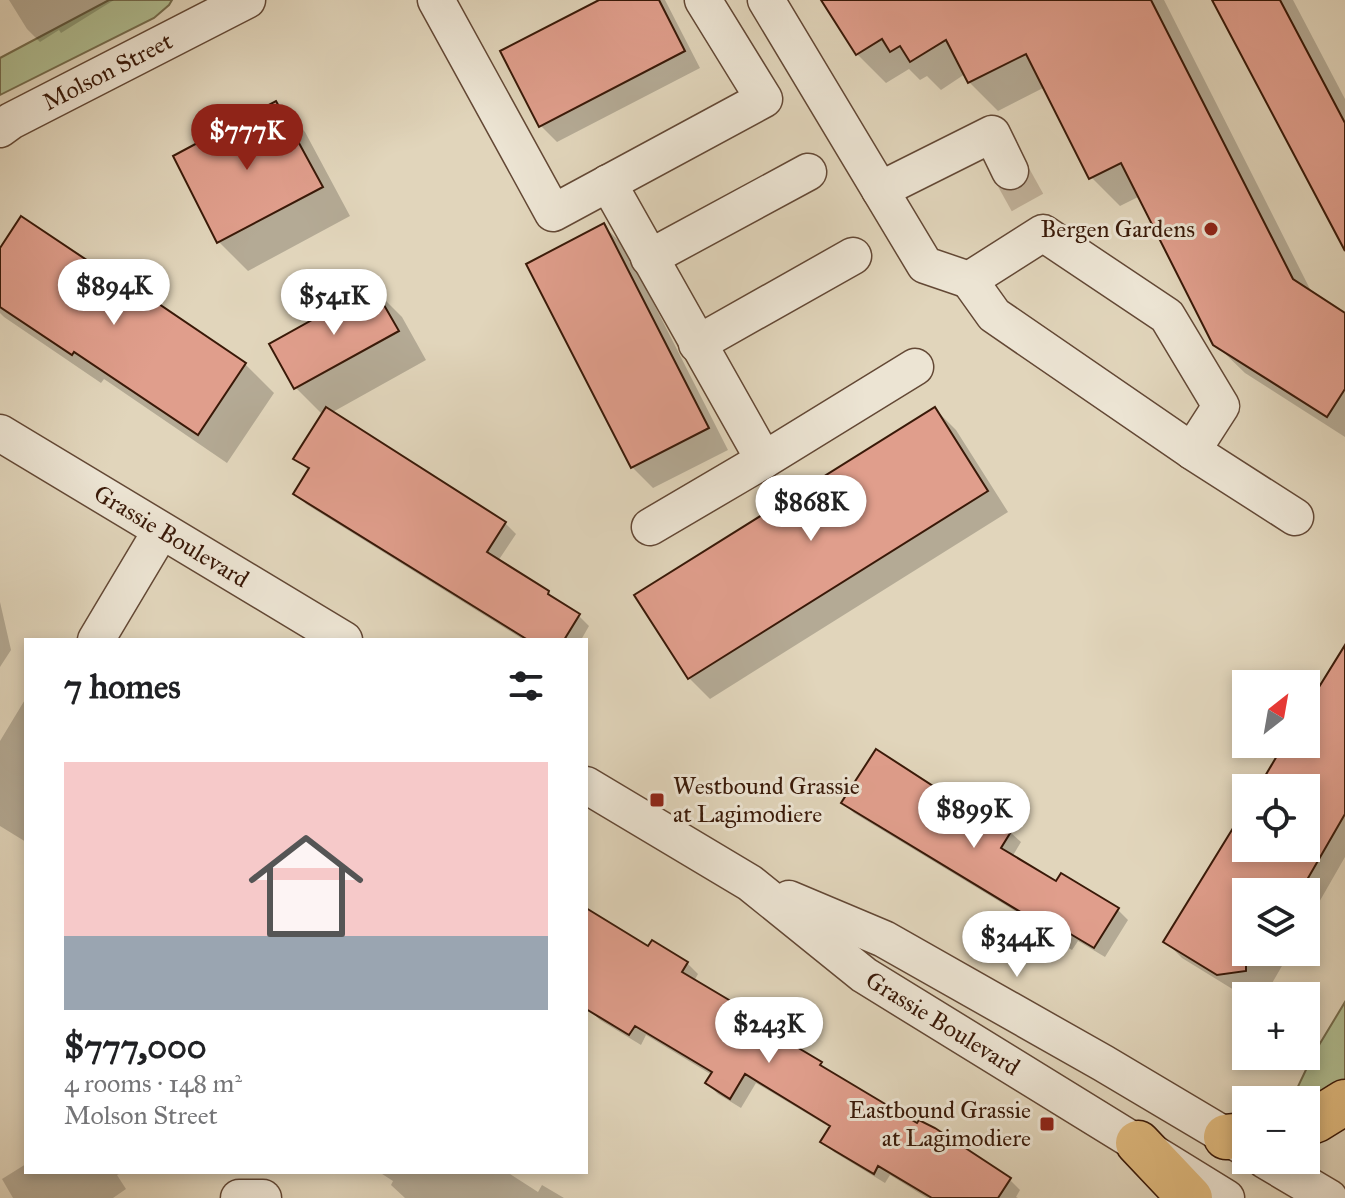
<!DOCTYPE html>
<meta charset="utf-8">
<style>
body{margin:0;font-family:"IM FELL Great Primer",serif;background:#f2f2f2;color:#202124;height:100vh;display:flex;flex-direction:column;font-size:30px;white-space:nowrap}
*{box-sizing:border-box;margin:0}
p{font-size:26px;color:#757577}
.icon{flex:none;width:44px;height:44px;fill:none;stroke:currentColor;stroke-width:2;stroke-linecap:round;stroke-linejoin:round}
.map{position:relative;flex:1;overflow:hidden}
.sheet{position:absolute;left:24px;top:638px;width:564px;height:536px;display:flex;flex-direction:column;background:#fff;border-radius:0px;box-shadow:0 4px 12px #0003}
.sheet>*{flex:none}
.needle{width:52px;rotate:31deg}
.buttons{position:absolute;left:1232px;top:670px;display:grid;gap:16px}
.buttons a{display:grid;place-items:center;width:88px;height:88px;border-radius:0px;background:#fff;box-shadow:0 4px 12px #0003;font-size:40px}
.price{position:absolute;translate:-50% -68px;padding:0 18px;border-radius:28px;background:#fff;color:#222;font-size:26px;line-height:52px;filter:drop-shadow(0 2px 4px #0008)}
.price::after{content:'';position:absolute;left:50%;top:48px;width:24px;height:18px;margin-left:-12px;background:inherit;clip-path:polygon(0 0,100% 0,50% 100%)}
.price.current{background:#8f2418;color:#fff}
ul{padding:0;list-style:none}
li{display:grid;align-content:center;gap:16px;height:424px;padding:0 40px}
li span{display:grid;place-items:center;height:248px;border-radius:0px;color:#555}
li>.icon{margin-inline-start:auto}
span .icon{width:144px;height:144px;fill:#fffc;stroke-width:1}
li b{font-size:34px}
h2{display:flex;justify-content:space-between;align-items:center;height:96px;padding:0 40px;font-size:34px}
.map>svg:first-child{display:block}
.green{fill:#b0be92;stroke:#746c4d;stroke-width:2}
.shadow{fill:#0003}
.building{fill:#e09e8c;stroke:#391908;stroke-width:2}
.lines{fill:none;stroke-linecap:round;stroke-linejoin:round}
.minor-tunnel{stroke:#bfaf97;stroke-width:36;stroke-dasharray:36 18;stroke-linecap:butt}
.minor-casing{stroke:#634835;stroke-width:39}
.major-casing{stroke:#391908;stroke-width:47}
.minor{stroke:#ece4d3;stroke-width:36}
.major{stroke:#e0ba7e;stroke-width:44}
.poi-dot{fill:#8f2418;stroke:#ece4d3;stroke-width:3}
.labels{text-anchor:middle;stroke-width:6;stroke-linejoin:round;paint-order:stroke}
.street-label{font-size:24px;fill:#391908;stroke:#ece4d3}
.poi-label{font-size:24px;fill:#391908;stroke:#ece4d3;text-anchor:end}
</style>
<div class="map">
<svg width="1345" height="1198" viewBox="0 0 1345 1198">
<rect width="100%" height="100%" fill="#e1d5bb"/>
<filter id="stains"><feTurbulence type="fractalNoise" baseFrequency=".0025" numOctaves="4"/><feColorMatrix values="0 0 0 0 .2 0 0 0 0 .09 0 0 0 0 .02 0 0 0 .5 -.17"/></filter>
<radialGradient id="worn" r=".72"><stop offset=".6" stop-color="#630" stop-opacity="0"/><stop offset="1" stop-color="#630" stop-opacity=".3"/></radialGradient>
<path class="green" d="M109,0H172L169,5L154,18L0,95V58Z
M1345,1002V1081L1306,1107V1100L1292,1099L1313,1055Z"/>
<path class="shadow" d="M9,0H114L61,33L59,30L40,42L27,29Z
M603,0H665L700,68L557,142L541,126Z
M823,0H1164L1313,295L1345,315V437L1245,373L1215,344L1140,196L1120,206L1091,177L1045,87L998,111L969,82L965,74L941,90L927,76L920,80L909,69L886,83L857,54Z
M1214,0H1293L1345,99V232Z
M276,103L305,132L350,216L248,271L219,242Z
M604,226L625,247L728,450L653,488L632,467Z
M0,251L245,364L274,393L227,463L104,379L101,383L4,317L0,313Z
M373,288L402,317L426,360L331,413L505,523L516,534L498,561L548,593L559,603L579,616L589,626L581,640H524L306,504L295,493L309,471L296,458L323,415L295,387Z
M935,409L956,430L1008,512L710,699L689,678Z
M0,602L11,650L0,667Z
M1345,650V857L1306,925V892H1246V952H1290L1271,985L1234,990L1182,958L1166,942L1246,811V848H1306V788H1260L1287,744H1306V712Z
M26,698V842L0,826V741Z
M844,803L964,809L1010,832L1021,842L1012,857L1056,884L1117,909L1128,920L1105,957L1078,941L1072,950L1044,932L1033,922L854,813Z
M586,911L649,949L687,963L698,974L694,981L755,1018L766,1028L765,1030L821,1064L829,1072L1010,1180L1020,1190L1016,1197L1018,1198H927L890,1175L885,1183L834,1152L823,1142L831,1128L756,1083L741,1108L718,1094L707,1083L712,1075L646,1035L641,1045L600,1020L589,1010L586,975Z
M26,1164V1172H123L117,1175L126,1189L113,1198H13L2,1179Z
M379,1172H507L538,1192L542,1185L564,1198H405L391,1185L393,1181Z"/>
<path class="building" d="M599,0H659L685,51L539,127L500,51Z
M821,0H1151L1293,279L1345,313V389L1327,417L1213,345L1121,163L1089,179L1026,54L968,83L946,40L910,62L900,46L890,52L882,39L856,55Z
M1212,0H1280L1345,123V251Z
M276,101L323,187L217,243L173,156Z
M21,216L145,299L147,296L246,363L198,435L74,352L72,355L0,307V248Z
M604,223L709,428L631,468L526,264Z
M373,286L399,331L294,389L269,344Z
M326,407L506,522L487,552L549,591L548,594L580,614L564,640H528L293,494L309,468L293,459Z
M935,407L988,491L688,679L634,595Z
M1345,645V814L1300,892H1246V971L1217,975L1163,942L1246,807V848H1306V788H1258L1284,744H1306V708Z
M876,749L964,806L966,802L1012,830L1001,848L1056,881L1061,873L1119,908L1094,948L1067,932L1061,941L1030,922L1032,919L841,803Z
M586,908L648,946L652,940L688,962L682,972L756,1016L753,1021L822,1062L820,1065L917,1123L919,1120L935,1128L1011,1178L998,1198H932L878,1166L874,1174L820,1142L830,1126L745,1074L730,1099L705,1083L712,1072L635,1026L629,1035L586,1009Z"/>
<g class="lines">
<path class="minor-tunnel" d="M1010,171L1030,207"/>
<g class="minor-casing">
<g id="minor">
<path d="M436,0L553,213L764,99L703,0"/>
<path d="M766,0L925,265L969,280L1043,233L1167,316L1221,406L1192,451L1295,517"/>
<path id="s1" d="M0,129L11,121L247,0"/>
<path d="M608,183L764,460L915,367"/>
<path d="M880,190L992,134L1010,171"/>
<path d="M649,258L808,172"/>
<path d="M969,280L994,315L1192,451"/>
<path d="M697,344L853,256"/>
<path id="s2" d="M0,433L344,640"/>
<path d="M650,527L764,460"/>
<path d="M96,640L161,531"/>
<path id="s3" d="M586,785L750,883L864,975L1226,1198"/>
<path d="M789,899L884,939L1103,1063L1246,1148"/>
<path d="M1265,1160L1329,1198"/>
<path d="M239,1198H263"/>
</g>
</g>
<g class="major-casing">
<path id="major" d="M1306,1124L1316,1120L1345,1102
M1226,1137L1246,1135
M1138,1143L1190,1198"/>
</g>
<use href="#minor" class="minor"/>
<use href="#major" class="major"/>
</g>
<g class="poi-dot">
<circle cx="1211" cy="229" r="8"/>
<rect x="649" y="792" width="16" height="16" rx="4"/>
<rect x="1039" y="1116" width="16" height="16" rx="4"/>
</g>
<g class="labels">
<g class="street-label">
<text dy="8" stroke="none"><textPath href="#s1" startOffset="122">Molson Street</textPath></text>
<text dy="8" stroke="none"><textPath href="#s2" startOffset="200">Grassie Boulevard</textPath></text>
<text dy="8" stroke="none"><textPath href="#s3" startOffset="430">Grassie Boulevard</textPath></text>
</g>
<g class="poi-label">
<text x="1195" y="237">Bergen Gardens</text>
<text x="673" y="794" text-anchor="start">Westbound Grassie<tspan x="673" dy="28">at Lagimodiere</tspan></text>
<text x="1031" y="1118">Eastbound Grassie<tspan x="1031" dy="28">at Lagimodiere</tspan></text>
</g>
</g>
<rect width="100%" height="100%" filter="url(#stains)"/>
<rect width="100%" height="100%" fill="url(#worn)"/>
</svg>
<div class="buttons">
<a><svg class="needle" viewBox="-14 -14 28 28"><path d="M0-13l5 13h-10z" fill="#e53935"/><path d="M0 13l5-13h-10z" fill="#757577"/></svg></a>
<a><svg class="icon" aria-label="locate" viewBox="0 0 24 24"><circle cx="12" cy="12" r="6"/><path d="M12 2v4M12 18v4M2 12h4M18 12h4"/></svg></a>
<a><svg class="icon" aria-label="layers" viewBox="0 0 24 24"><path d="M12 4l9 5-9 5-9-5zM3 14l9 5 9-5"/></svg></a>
<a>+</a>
<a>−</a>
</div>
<b class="price current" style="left:247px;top:172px">$777K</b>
<b class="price" style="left:114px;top:327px">$894K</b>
<b class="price" style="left:334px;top:337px">$541K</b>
<b class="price" style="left:811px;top:543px">$868K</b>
<b class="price" style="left:974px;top:850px">$899K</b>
<b class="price" style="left:1017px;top:979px">$344K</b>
<b class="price" style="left:769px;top:1065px">$243K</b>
<section class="sheet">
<h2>7 homes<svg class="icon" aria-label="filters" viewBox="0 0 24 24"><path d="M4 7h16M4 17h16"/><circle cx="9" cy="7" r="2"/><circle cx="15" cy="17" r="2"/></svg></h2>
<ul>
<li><span style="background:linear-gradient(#f6c9c9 70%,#9aa5b1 0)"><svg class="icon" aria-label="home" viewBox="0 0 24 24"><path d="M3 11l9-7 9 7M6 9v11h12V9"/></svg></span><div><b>$777,000</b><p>4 rooms · 148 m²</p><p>Molson Street</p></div></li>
</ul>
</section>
</div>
